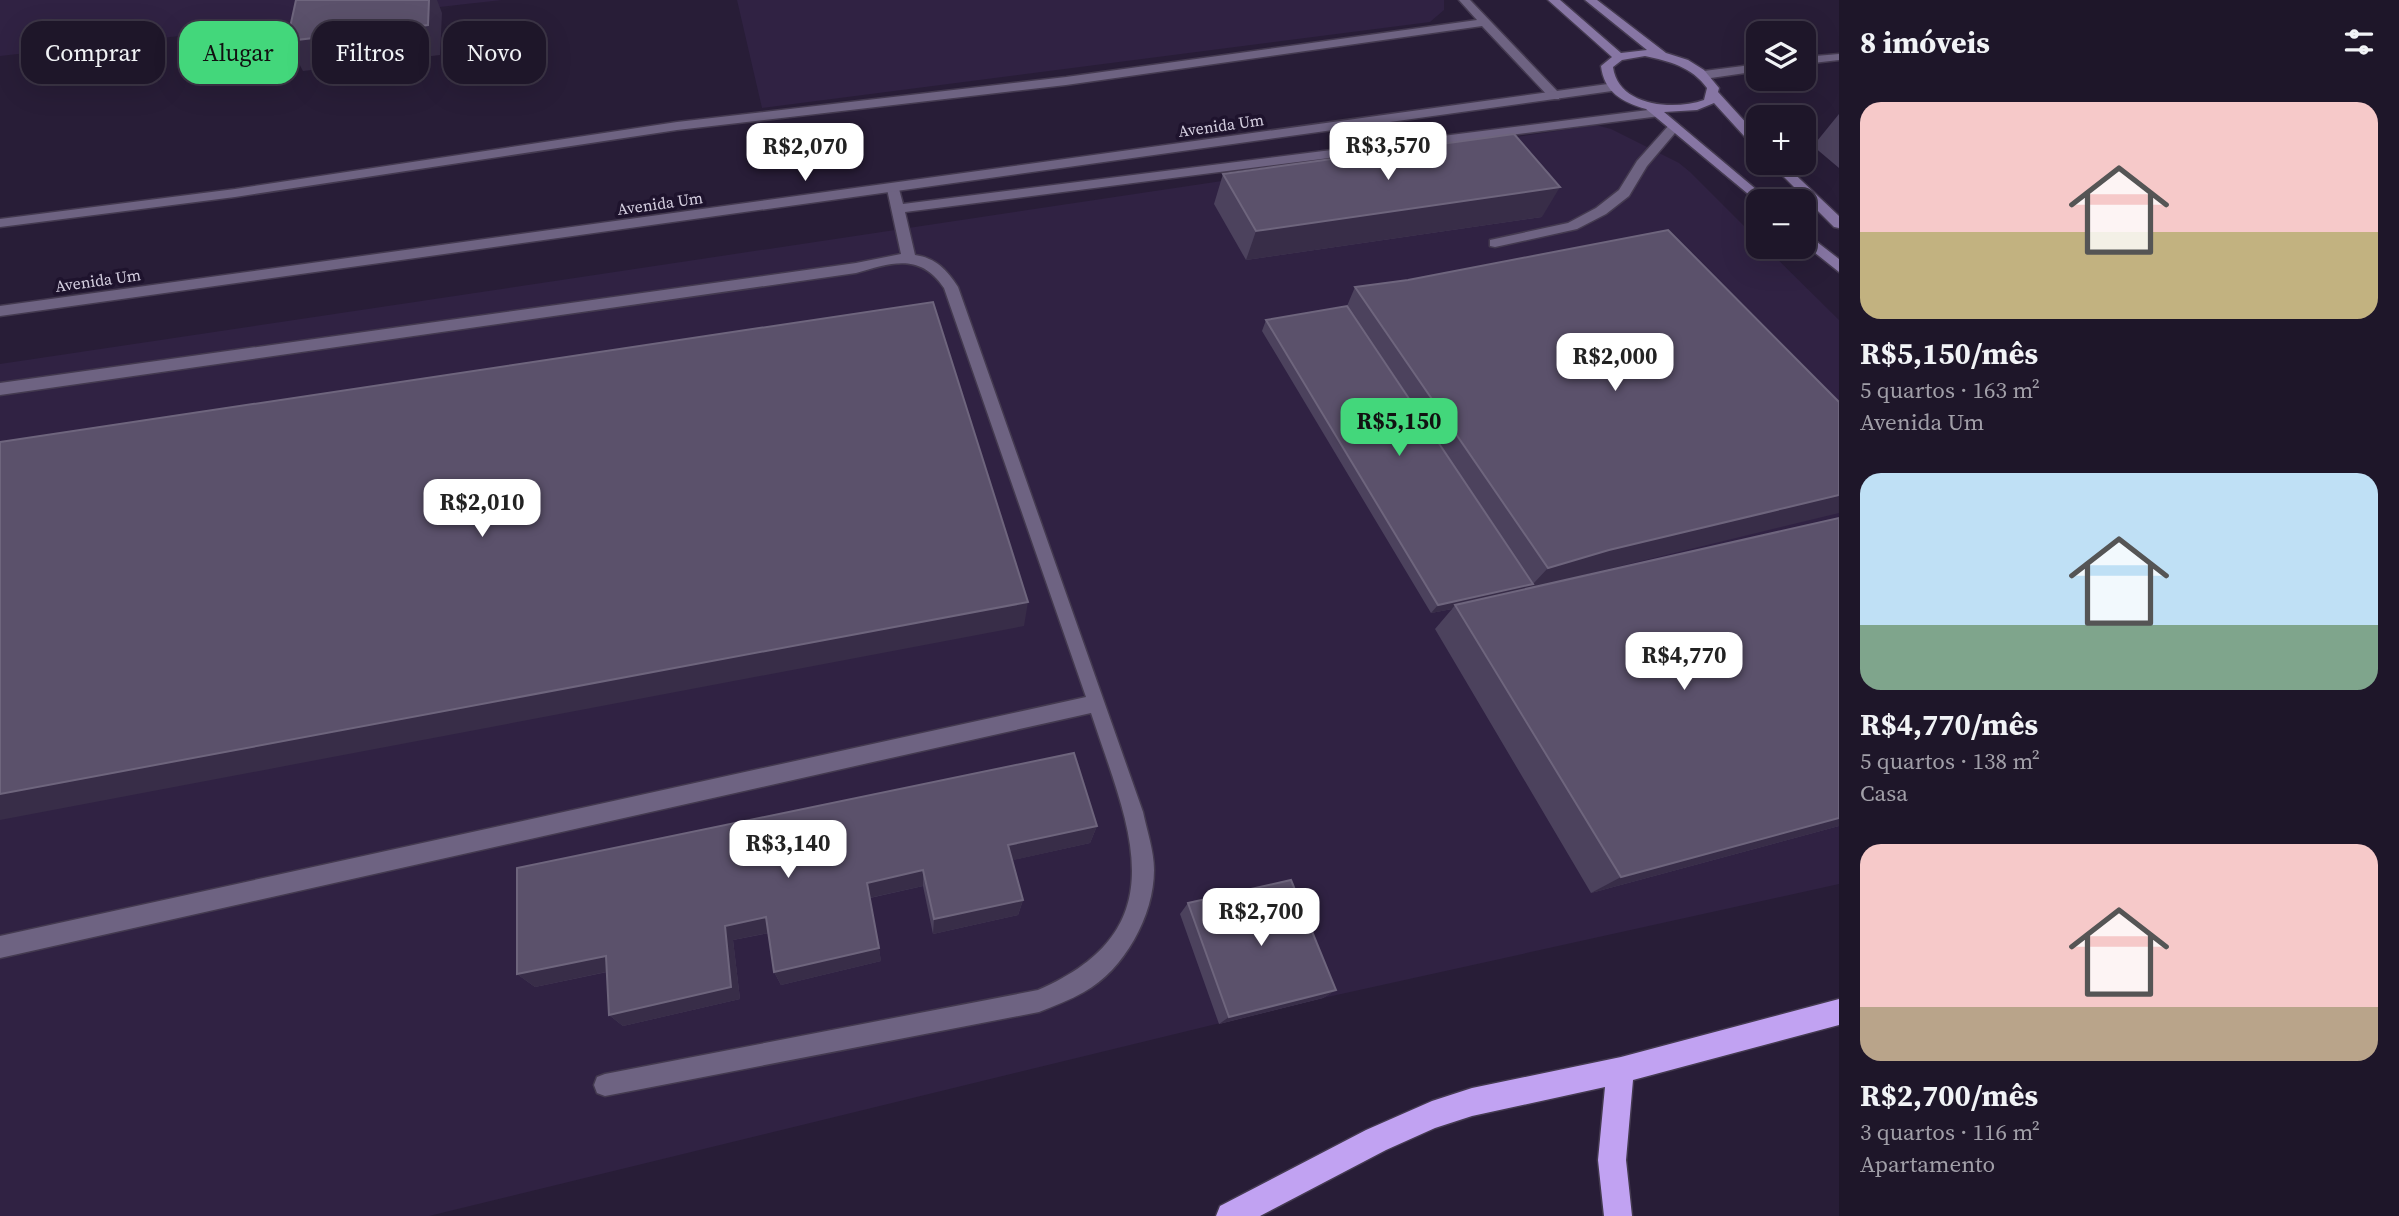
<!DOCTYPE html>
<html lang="pt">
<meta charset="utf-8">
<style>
body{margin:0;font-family:"Source Serif 4",serif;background:#261f31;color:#f1f3f6;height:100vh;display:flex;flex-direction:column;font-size:26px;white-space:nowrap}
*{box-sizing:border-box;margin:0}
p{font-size:23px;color:#a19fa8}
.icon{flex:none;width:38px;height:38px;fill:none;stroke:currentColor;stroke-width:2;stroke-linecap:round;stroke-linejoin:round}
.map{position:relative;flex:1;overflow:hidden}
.sheet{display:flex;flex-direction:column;background:#1e1629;width:560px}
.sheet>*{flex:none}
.top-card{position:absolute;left:21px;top:21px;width:665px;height:63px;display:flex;gap:14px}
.controls{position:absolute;left:1746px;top:21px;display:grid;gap:14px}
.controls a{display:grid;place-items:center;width:70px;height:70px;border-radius:14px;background:#1e1629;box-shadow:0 7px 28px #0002,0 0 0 2px #3c3546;font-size:35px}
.price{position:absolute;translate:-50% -60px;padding:0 16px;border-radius:14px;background:#fff;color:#222;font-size:23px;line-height:46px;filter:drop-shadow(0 2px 4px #0008)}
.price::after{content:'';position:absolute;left:50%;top:42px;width:21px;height:16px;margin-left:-10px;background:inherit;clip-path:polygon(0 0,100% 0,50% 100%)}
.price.current{background:#43d77b;color:#111}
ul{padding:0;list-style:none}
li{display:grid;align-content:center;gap:14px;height:371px;padding:0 21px}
li span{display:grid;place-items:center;height:217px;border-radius:21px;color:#555}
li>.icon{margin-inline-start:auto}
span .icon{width:126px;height:126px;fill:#fffc;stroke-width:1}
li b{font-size:30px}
h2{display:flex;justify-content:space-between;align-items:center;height:84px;padding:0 21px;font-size:30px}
.pill{padding:0 24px;border-radius:21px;background:#1e1629;box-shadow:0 7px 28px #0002,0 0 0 2px #3c3546;font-size:24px;line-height:63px}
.pill.current{background:#43d77b;color:#111}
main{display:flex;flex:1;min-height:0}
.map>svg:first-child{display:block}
.built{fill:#302243}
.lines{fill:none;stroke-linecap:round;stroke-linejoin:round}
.lane-casing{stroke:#443a50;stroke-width:3}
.street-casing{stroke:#443a50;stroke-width:3}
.secondary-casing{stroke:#443a50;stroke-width:3}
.highway-casing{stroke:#443a50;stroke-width:3}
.lane{fill:#6e6382;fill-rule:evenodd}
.street{fill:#6e6382;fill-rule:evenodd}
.secondary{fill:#8776a4;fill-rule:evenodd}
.highway{fill:#c1a2f2;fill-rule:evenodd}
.wall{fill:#4c425d}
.shaded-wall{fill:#382d48}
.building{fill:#5b516b;stroke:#6e657d;stroke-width:2}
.labels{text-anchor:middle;stroke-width:7;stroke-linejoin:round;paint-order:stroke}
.far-street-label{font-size:16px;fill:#d5cfe0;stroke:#1e132d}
</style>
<main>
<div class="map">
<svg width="1839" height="1216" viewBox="0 0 1839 1216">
<rect width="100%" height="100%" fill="#281d37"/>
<path class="built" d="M0,0H502L0,56Z
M737,0H1444V10L1430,22L762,108Z
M1596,125L1611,129L1679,163L1690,172L1759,241V247H1765L1839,320V884L1323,998L429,1216H0V364Z"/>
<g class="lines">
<g class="lane-casing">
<path id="lane" d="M1459,0H1470L1559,93V99H1551L1482,26L1066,85L677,130L235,197L0,227V219L235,189L677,122L1066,77L1477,20Z
M1656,109L1660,110V116L905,212L915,255C936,258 947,270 958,287L1143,812C1147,831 1154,851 1154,870C1154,916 1124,970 1084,992C1070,1000 1054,1006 1039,1012L605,1096L597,1093L594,1085L597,1077L605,1074L1038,990C1181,928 1128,826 1091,713L0,958V936L1086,697L944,288C920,252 891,263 856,273L0,395V383L856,263L901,254L887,189L893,185L899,189L903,204Z
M1674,123L1680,127L1647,166L1629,196L1606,214L1577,229L1495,247L1490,246V240L1568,223L1596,208L1619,190L1637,161L1670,124Z"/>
</g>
<g class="street-casing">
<path id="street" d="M1839,54V60L1804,64V57Z
M1759,64V71L1704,79L1698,75L1704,71Z
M1615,83L1619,84V90L0,316V306Z"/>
</g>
<g class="secondary-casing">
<path id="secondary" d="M1548,0H1560L1621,53L1647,50L1585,0H1597L1666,53L1688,60L1704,70L1719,88L1718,92L1759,137V149L1755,148L1714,103L1697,110L1664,112L1770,201H1759V203L1646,109C1622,102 1604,92 1601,66L1612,57ZM1645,56C1669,61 1692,67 1707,88L1704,100C1673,111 1618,106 1613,67L1622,60Z
M1770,163H1783L1839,216V228L1834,227Z
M1804,232L1839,259V272L1804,244Z"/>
</g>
<g class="highway-casing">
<path id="highway" d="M1839,999V1025L1633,1080L1626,1160L1632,1216H1604L1598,1160L1605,1087L1472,1116L1435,1128L1386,1150L1260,1216H1216L1220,1206L1366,1130L1432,1101L1472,1088L1621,1057Z"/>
</g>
<use href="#lane" class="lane"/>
<use href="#street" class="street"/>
<use href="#secondary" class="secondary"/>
<use href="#highway" class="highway"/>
</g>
<path class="wall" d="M1839,114V168L1813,146Z
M1223,174L1542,217L1246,260L1214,204Z
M1355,287L1584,575L1566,580L1839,518V826L1591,893L1435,629L1452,609L1431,613L1262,331L1266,320L1347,306Z
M1097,826L1090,843L1012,860L1023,900L1018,915L933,934L923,886L870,898L881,961L781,985L774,972L769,933L733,940L740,999L623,1026L609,1015L607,972L535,987L517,974Z
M1188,903L1336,990L1323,998L1219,1024L1180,914Z"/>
<path class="shaded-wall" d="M429,0H437L442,13L440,55L303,71L287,41Z
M1560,187L1542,217L1246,260L1256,231Z
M1839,495V513L1584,575L1525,592L1455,605L1452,609L1431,613L1438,605L1533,584L1548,568L1609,550Z
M1028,602L1024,626L0,820V794Z
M1839,818V826L1591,893L1621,877Z
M1097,826L1090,843L1005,862L1008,845Z
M923,870V886L869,898L867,883Z
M1023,900L1018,915L933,934L934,919Z
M766,917L773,932L733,940L740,999L623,1026L609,1015L725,926Z
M879,948L881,961L781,985L774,972Z
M606,956L620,969L535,987L517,974Z
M1336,990L1323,998L1219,1024L1229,1017Z"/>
<path class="building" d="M296,0H429L428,25L287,41Z
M1514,134L1560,187L1256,231L1223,174Z
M1668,230L1839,402V495L1609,550L1548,568L1355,287L1408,280Z
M933,302L1028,602L0,794V442Z
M1347,306L1533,584L1438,605L1266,320Z
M1839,518V818L1621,877L1455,605Z
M1074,753L1097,826L1008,845L1023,900L934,919L923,870L867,883L879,948L774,972L766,917L725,926L731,987L609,1015L606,956L517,974V868Z
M1291,880L1336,990L1229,1017L1188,903Z"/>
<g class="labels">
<g class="far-street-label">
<text transform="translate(1221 125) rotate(-8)" y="6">Avenida Um</text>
<text transform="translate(660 203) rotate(-8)" y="6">Avenida Um</text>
<text transform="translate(98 280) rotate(-8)" y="6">Avenida Um</text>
</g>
</g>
</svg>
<div class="controls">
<a><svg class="icon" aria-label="layers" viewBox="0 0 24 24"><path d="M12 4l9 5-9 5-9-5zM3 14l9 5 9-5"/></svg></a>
<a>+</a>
<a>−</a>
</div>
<b class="price" style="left:1388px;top:182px">R$3,570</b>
<b class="price" style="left:805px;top:183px">R$2,070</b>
<b class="price" style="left:1615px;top:393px">R$2,000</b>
<b class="price current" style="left:1399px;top:458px">R$5,150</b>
<b class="price" style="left:482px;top:539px">R$2,010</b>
<b class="price" style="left:1684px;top:692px">R$4,770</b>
<b class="price" style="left:788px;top:880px">R$3,140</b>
<b class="price" style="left:1261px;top:948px">R$2,700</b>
<div class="top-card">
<a class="pill">Comprar</a>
<a class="pill current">Alugar</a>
<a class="pill">Filtros</a>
<a class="pill">Novo</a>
</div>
</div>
<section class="sheet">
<h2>8 imóveis<svg class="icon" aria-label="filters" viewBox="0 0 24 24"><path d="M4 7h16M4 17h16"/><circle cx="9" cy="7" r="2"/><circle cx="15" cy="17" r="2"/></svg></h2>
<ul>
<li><span style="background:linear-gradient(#f6c9c9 60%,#c2b280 0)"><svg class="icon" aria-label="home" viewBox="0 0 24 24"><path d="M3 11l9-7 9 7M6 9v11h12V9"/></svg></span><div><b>R$5,150/mês</b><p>5 quartos · 163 m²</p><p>Avenida Um</p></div></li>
<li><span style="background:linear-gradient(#bfe0f5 70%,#7fa58c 0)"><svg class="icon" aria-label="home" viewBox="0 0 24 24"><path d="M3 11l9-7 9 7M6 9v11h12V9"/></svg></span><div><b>R$4,770/mês</b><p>5 quartos · 138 m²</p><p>Casa</p></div></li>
<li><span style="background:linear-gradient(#f6c9c9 75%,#b9a48a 0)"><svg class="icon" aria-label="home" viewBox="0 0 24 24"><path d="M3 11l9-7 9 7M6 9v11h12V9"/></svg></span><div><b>R$2,700/mês</b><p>3 quartos · 116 m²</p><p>Apartamento</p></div></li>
</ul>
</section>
</main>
